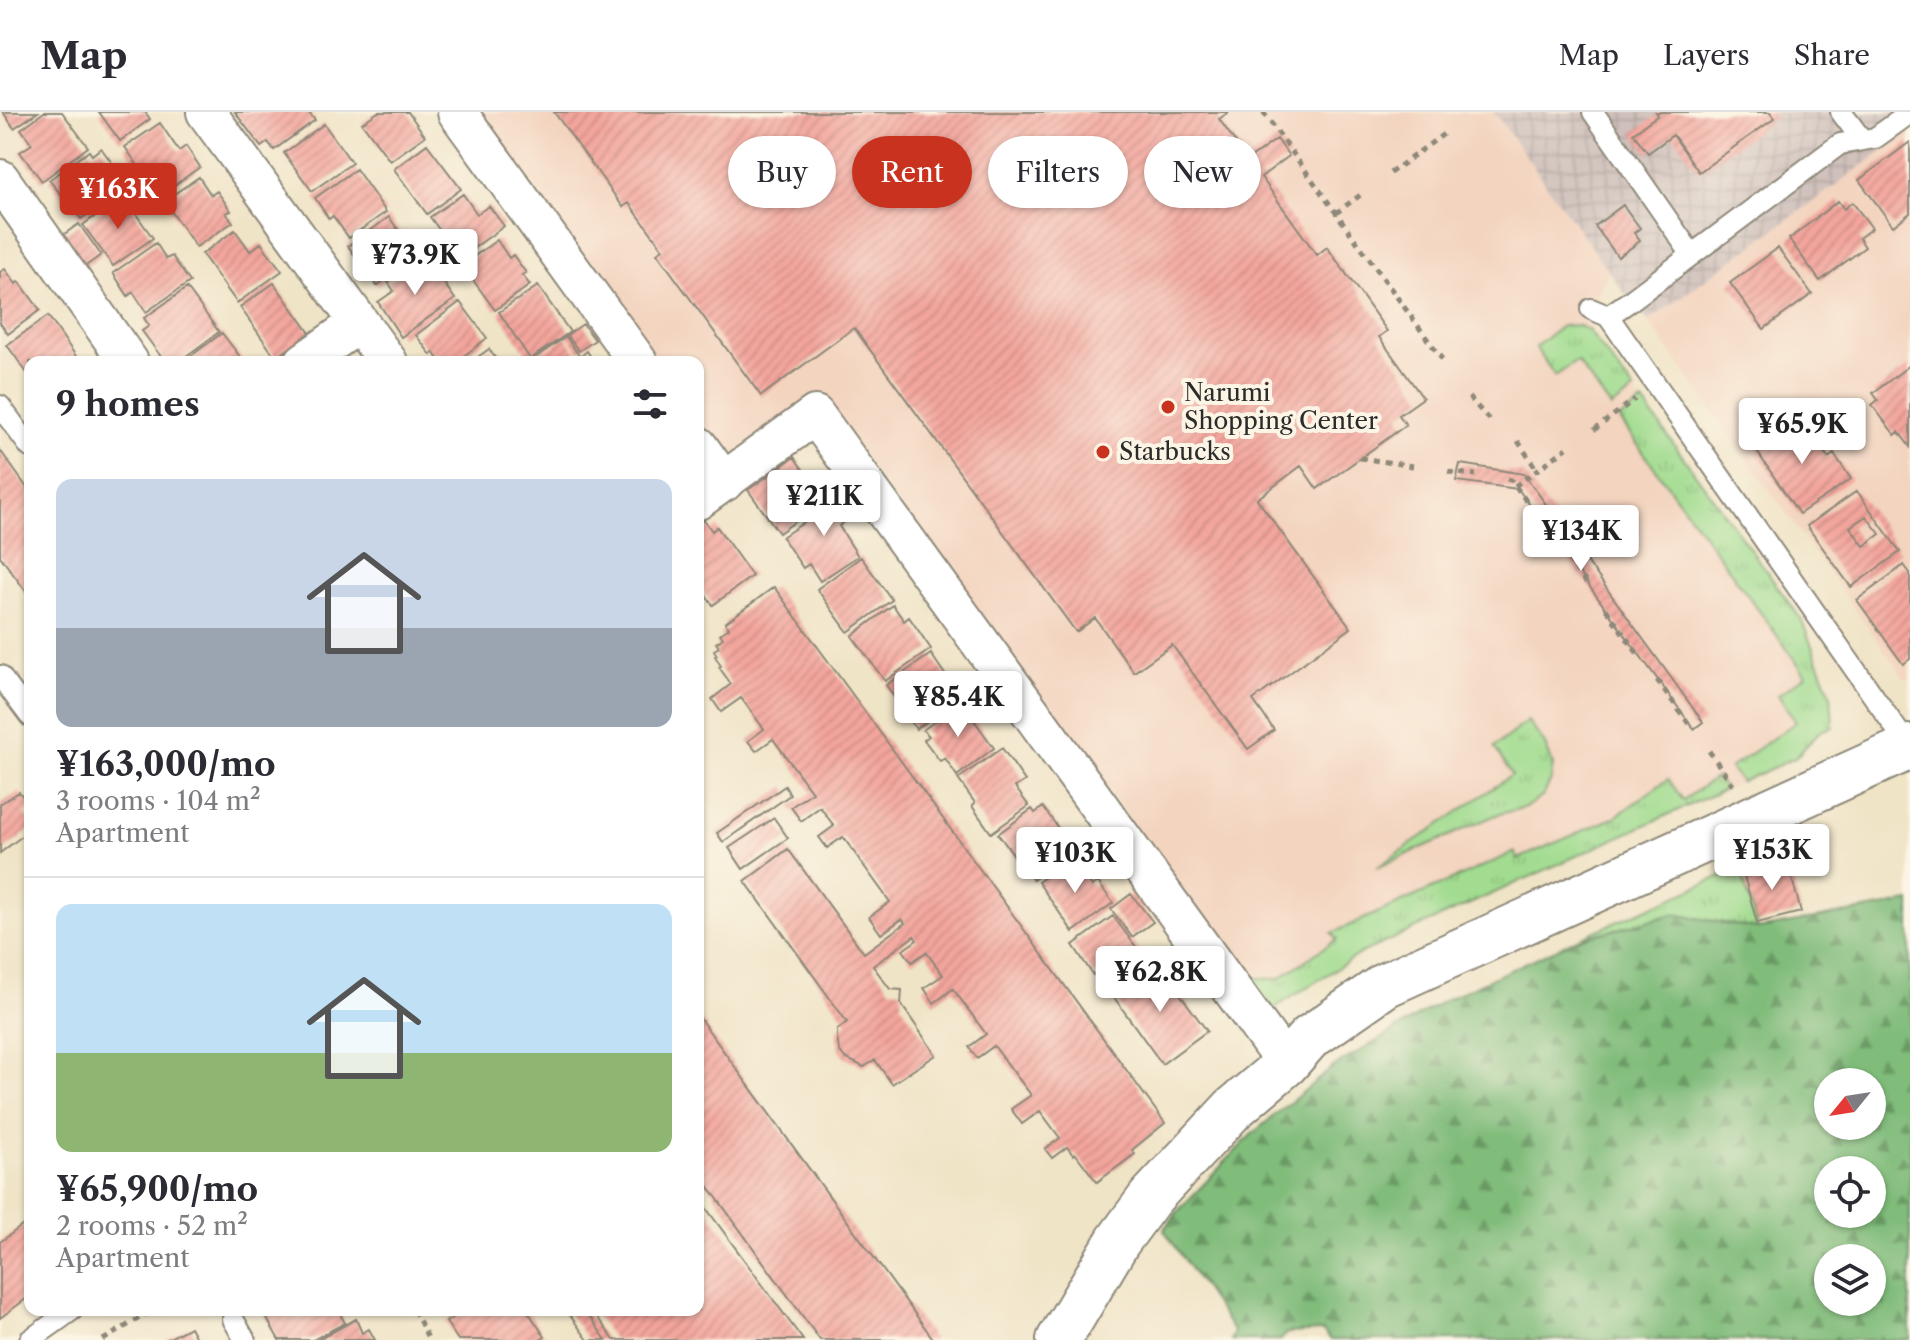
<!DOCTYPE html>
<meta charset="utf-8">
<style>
body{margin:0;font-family:"Libre Caslon Text",serif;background:#f7f7f7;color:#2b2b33;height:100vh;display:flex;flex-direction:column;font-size:30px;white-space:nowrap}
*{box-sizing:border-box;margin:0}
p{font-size:26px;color:#7c7c81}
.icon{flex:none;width:44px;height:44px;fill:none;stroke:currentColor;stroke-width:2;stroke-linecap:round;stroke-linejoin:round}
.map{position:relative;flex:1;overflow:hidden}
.panel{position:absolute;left:24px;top:244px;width:680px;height:960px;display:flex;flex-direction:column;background:#fff;border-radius:16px;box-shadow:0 2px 6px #0004}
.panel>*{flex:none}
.top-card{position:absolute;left:728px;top:24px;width:760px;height:72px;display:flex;gap:16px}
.needle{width:52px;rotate:240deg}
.controls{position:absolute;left:1814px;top:956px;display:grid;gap:16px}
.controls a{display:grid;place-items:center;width:72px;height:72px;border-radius:50%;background:#fff;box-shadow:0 2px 6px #0004;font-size:40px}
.price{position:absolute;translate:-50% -68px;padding:0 18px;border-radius:8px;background:#fff;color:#222;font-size:26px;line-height:52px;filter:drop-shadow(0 2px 4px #0008)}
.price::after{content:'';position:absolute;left:50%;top:48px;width:24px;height:18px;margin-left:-12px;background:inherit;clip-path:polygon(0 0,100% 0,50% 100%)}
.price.current{background:#c8321e;color:#fff}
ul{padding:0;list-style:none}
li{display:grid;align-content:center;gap:16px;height:424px;padding:0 32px}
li+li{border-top:2px solid #e1e1e2}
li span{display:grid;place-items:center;height:248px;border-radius:16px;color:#555}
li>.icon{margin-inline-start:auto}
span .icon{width:144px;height:144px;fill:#fffc;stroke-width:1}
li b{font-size:34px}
h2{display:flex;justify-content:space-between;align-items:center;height:96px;padding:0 32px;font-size:34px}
.tag{padding:0 28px;border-radius:36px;background:#fff;box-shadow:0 2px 6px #0004;font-size:28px;line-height:72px}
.tag.current{background:#c8321e;color:#fff}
header{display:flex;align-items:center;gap:48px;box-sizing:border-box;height:112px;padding:0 40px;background:#fff;border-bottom:2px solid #e1e1e2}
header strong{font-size:38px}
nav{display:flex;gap:44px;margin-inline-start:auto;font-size:28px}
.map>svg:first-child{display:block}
.built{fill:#f3d4bf}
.industrial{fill:url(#industrial-grid)}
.grass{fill:url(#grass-tufts);stroke:#66845e;stroke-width:2}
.forest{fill:url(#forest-firs);stroke:#567452;stroke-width:2;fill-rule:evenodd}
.building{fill:url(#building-hatch);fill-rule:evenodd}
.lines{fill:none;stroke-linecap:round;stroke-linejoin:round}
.service-casing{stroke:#8e8879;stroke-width:24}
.minor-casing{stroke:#8e8879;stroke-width:42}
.tertiary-casing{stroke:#8e8879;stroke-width:48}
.path{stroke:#8e8879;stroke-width:5;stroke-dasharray:6 6;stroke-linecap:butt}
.service{stroke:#fff;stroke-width:20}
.minor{stroke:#fff;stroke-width:38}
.tertiary{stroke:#fff;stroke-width:44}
.poi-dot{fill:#c8321e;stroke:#fcf5e5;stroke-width:3}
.labels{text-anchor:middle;stroke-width:8;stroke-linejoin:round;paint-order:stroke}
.poi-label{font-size:24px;fill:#2b2b2b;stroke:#fcf5e5;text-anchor:start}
</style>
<header>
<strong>Map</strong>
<nav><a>Map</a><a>Layers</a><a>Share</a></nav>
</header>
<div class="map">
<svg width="1910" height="1228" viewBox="0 0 1910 1228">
<defs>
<pattern id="industrial-grid" width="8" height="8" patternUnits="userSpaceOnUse" patternTransform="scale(2)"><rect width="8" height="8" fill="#cfc0bb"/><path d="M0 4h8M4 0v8" fill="none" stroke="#b2a5a1"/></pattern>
<pattern id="grass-tufts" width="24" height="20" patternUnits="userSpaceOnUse" patternTransform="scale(2)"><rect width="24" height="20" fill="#a1dc90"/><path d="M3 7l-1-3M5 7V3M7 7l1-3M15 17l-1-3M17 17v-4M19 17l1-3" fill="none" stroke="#8bbd7c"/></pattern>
<pattern id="forest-firs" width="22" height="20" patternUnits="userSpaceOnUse" patternTransform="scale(2)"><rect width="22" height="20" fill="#80bc7a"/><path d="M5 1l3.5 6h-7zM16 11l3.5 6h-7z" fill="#699964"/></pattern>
<pattern id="building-hatch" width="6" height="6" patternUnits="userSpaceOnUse" patternTransform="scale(2)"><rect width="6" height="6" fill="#f3a59c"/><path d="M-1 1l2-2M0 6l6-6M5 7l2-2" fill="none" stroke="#d08e87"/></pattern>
</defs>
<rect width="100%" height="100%" fill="#fcf5e5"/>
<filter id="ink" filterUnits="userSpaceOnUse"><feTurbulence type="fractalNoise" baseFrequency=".0125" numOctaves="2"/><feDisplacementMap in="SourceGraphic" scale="16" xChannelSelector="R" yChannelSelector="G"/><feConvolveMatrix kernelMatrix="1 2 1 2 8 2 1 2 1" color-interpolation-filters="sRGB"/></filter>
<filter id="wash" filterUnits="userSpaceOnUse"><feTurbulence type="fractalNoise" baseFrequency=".006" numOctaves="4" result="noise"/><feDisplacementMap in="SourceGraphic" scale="32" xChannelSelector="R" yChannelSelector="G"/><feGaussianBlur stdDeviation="1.8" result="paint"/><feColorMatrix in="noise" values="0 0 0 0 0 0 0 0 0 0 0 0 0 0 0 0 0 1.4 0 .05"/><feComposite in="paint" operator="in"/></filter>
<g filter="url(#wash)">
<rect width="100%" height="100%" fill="#f0e4c7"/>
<path class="built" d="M478,0H1494L1609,158L1591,197L1589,219L1801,507L1831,582L1833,615L1820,619L1795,646L1361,841L1270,899L817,281L737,343L718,335L698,307V250H657Z
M1910,19V568L1905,567L1648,209Z"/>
<path class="industrial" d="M1494,0H1910V19L1648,209L1630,189Z"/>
<path class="grass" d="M1577,213L1589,219L1634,279L1611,296L1577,249L1555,264L1535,235L1562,214Z
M1643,290L1801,507L1831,582L1833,615L1820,619L1795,646L1741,670L1730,656L1796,610L1778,583L1806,563L1619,307Z
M1528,609L1544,631L1553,652L1551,668L1543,684L1526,695L1496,703L1376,756L1512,663L1494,635Z
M1716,665L1725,677L1361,841L1270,899L1247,869L1252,866L1278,867L1337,827L1332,821L1515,740L1518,747L1615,705L1668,667L1683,688Z
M1740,756L1758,817L1674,802L1575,828Z"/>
<path class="forest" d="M1910,790V1228H1331L1323,1219L1287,1221L1281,1228H1231L1234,1220L1164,1118L1176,1101L1252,1022L1333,955L1445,888L1575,828L1674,802L1758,817ZM1828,970H1872V1014H1828ZM1828,1058H1872V1102H1828ZM1828,1146H1872V1190H1828Z"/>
<g id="blocks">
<path class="building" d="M3,0H38L14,16Z
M44,0H62L88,35L42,69L20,40L32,32L21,17Z
M99,0H145L150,7L120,29Z
M235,0H308L315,8L274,38L268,30L261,35Z
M378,0H408L425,24L390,49L362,11Z
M554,0H1229L1219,7L1248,48L1277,27L1289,44L1261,65L1317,143L1327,135L1387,219L1379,225L1423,286L1399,303L1406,313L1317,377L1301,354L1257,387L1351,516L1253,588L1274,618L1248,637L1172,533L1134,560L1095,506L1076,520L854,216L761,284L657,141L663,137L629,91L623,95Z
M1656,0H1770L1775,6L1699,60L1673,23L1648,41L1633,21L1658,3Z
M160,11L179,39L186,34L200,55L159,84L125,35Z
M324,12L352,51L312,79L284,41Z
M1910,30V101L1893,114L1859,68Z
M427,32L461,77L427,102L394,57Z
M101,36L115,55L107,61L120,79L81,107L49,68L89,39L92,43Z
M356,57L386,100L349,126L333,104L329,107L315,86Z
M199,65L211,83L217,79L231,99L226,101L233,110L196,135L164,89Z
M463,82L477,102L489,94L504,114L460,146L430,105Z
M123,84L153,126L113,154L83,113Z
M1838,89L1844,97L1852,90L1872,116L1859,126L1865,135L1820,169L1789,127Z
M1623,93L1640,116L1634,121L1640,129L1618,145L1595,114Z
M389,105L417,144L377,174L348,134Z
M79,112L101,143L83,156L60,125Z
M235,118L250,139L261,131L282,159L237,191L202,142Z
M497,128L509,146L513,143L526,161L522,163L530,173L495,198L462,153Z
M156,131L166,147L172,144L190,170L146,200L133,180L128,184L113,161Z
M1778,136L1812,182L1764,217L1730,171Z
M425,144L455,187L401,225L378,190L394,179L388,170Z
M5,157L16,172L19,169L40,198L8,222L0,211V160Z
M274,171L310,221L276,246L240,195Z
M538,174L570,220L530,247L499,200Z
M187,176L219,220L178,250H165L142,219L149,214L144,206Z
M460,190L487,226L456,250H440L433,240L431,243L416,223Z
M48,204L80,250H30V265L7,233Z
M583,212L595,228L579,239L567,223Z
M222,221L244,250H183Z
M566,225L580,245L587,239L594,250H535L533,247Z
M489,237L498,250H471Z
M1910,253V335L1899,320L1895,323L1872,293L1878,288L1873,281Z
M1804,305L1828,346L1834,342L1851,367L1799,402L1756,338Z
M0,338L30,380V485L0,444Z
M794,345L817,377L812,380L821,391L779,421L748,378Z
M1460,352L1524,362L1703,610L1694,617L1518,377L1456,369Z
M841,377L857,401L839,414L858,444L820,469L809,452L803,456L782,425L827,395L824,390Z
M1857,379L1900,440L1851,475L1807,414ZM1866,404L1880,422L1864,434L1850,415Z
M704,408L712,419L717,415L752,464L713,493L698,472V412Z
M861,445L892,488L848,520L817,477Z
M1904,453L1910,461V547L1903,552L1857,488Z
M774,475L1165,1011L1132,1038L1135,1042L1097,1070L1075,1041L1073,1043L1067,1035L1052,1046L1045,1037L1060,1026L1040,999L1022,1012L1011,997L1031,983L994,934L977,946L969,935L986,922L953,877L934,891L924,876L943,863L926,840L912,850L903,838L917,828L914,824L873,854L890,877L902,878L901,892L936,943L892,972L875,948L864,955L845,946L839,938L837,925V918L847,910L745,769L788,737L864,841L905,811L902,807L881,822L869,805L890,790L843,725L827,736L819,725L834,714L820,695L801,709L791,695L812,680L773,627L756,639L748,629L764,617L741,586L721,600L712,587L731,572L719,555L721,554L715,544L717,543L714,538L719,535L716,531L723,526L720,522L729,516L725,511Z
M893,493L904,509L909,505L931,537L885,569L852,524Z
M931,542L961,586L916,617L886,573Z
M961,590L994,636L957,664L945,646L940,649L924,628L929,624L923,618Z
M1002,636L1025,669L1015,675L1029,694L991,721L972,694L975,691L958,667Z
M785,674L790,683L723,730L717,721Z
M19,680L30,692V698L24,701L30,711V718L0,741V692Z
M1043,695L1074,738L1033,768L998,722L1032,697L1035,701Z
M774,706L788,726L743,757L729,736Z
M1094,725L1108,745L1088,761L1073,740Z
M1072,746L1092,774L1098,770L1113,791L1073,820L1038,770Z
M1787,748L1801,800L1757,811L1743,760Z
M1131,782L1153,810L1132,825L1111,797Z
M1113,804L1148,851L1111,877L1098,859L1093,863L1073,833Z
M1158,852L1207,919L1162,952L1113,884Z
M698,904L934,1228H820L698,1060Z
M698,1085L803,1228H614L592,1198H698Z
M30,1108V1184L0,1206V1130Z
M262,1198H338L345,1211L313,1228H279Z
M440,1198H457L446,1206Z
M465,1198H527L545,1225L540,1228H458L446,1210Z
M566,1198H585L606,1228H588Z
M356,1207L362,1221L369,1217L375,1228H318Z
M190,1215L197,1228H166Z"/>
</g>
</g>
<g filter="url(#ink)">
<use href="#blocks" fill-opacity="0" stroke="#8e8879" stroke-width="2"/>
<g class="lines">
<g class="service-casing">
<path id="service" d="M1593,0L1692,143
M1841,0L1862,28
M1591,197L1608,204L1909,635
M1608,204L1630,189L1840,32L1875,26L1910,1
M0,294L30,335
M0,564L30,604
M233,1207L245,1228
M30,1228L72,1198"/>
</g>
<g class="minor-casing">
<path id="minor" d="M206,0L388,250
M457,0L638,250
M0,67L129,250
M304,250L359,211
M698,334L724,370
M698,388L815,303L1286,952"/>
</g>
<g class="tertiary-casing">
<path id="tertiary" d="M1059,1228L1118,1129L1150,1086L1233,997L1286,952L1309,926L1385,873L1910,635"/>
</g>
<path class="path" d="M1263,0L1444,250
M1390,61L1445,21
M1336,101L1363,81
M1469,285L1490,309
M1594,318L1635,287
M1518,329L1537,358
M1360,346L1413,354
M1448,360L1476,363
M1507,367L1511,368L1535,401
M1515,374L1567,336
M1555,427L1587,472
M1606,497L1638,542
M1657,568L1689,612
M1709,639L1733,673
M414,1198L429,1228
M103,1228L153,1198"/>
<use href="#service" class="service"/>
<use href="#minor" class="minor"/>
<use href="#tertiary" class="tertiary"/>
</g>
</g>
<g class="poi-dot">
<circle cx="1168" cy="295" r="8"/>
<circle cx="1103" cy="340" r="8"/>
</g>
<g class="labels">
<g class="poi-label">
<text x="1184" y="289">Narumi<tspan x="1184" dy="28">Shopping Center</tspan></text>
<text x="1119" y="348">Starbucks</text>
</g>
</g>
</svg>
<div class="controls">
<a><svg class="needle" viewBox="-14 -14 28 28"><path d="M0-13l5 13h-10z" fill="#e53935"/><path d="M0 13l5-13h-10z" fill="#7c7c81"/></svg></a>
<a><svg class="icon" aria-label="locate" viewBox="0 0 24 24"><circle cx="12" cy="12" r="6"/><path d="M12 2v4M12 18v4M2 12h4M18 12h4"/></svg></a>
<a><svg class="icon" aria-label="layers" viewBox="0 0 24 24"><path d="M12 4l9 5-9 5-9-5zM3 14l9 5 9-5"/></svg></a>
</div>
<b class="price current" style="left:118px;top:119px">¥163K</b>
<b class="price" style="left:415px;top:185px">¥73.9K</b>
<b class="price" style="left:1802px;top:354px">¥65.9K</b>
<b class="price" style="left:824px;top:426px">¥211K</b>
<b class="price" style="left:1581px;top:461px">¥134K</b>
<b class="price" style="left:958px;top:627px">¥85.4K</b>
<b class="price" style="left:1772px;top:780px">¥153K</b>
<b class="price" style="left:1075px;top:783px">¥103K</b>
<b class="price" style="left:1160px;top:902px">¥62.8K</b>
<div class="top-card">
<a class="tag">Buy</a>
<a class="tag current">Rent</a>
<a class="tag">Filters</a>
<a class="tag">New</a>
</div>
<section class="panel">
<h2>9 homes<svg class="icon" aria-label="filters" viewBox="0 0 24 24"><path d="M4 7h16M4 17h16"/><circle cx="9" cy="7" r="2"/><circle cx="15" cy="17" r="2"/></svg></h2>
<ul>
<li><span style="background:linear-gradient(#c9d6e8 60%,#9aa5b1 0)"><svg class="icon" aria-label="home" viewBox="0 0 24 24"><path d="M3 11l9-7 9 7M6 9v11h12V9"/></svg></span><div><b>¥163,000/mo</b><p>3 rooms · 104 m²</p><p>Apartment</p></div></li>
<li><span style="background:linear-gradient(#bfe0f5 60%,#8fb573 0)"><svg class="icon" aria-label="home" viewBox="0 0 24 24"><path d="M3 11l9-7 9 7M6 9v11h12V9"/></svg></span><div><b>¥65,900/mo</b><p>2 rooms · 52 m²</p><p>Apartment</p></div></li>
</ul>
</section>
</div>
